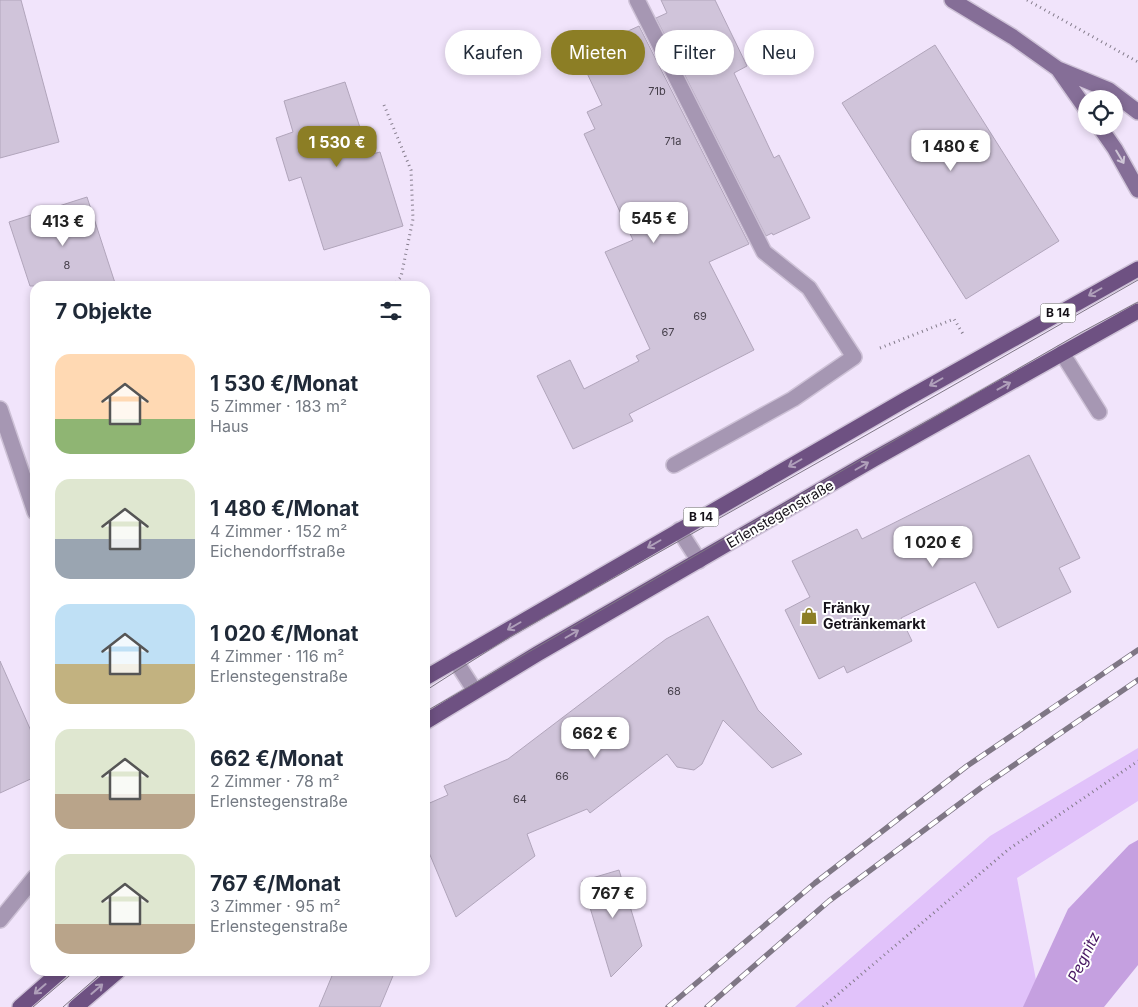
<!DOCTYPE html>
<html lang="de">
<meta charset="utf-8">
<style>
body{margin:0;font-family:Inter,sans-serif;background:#f2f2f3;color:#1f2937;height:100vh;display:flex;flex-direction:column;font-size:19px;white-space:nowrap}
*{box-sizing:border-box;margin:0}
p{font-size:16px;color:#747a83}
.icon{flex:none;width:28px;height:28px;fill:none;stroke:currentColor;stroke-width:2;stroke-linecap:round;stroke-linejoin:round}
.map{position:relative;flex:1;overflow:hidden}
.side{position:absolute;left:30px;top:281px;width:400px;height:695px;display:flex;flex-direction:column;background:#fff;border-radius:15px;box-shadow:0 2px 8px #0003}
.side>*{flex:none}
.top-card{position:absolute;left:445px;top:30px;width:475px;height:45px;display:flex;gap:10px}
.buttons{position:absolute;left:1078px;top:90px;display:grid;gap:10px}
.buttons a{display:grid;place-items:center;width:45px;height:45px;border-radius:50%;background:#fff;box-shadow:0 2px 8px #0003;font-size:25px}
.price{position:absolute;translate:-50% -42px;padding:0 11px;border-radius:10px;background:#fff;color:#222;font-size:16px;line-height:32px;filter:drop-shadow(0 1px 2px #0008)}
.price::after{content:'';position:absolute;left:50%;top:30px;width:15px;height:11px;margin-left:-8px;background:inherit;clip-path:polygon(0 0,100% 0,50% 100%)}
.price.on{background:#8c7e25;color:#fff}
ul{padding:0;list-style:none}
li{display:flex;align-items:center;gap:15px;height:125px;padding:0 25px}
li span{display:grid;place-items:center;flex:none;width:140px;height:100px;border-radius:15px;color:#555}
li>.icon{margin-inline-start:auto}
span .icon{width:60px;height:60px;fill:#fffc;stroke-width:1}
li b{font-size:21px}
h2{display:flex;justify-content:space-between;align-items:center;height:60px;padding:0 25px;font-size:21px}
.pill{padding:0 18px;border-radius:22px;background:#fff;box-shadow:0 2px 8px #0003;font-size:18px;line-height:45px}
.pill.on{background:#8c7e25;color:#fff}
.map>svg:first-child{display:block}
.green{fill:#e1c2fa}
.water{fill:#c5a0e0}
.building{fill:#d0c4da;stroke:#b1a5bb}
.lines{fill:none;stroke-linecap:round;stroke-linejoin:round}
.lane-casing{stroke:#cec2d7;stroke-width:18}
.street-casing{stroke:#cec2d7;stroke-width:18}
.secondary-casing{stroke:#cec2d7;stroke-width:18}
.primary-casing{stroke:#cec2d7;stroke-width:18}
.path{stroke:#847c8b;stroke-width:3;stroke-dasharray:1 4;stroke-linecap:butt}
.lane{stroke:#a697b3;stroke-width:15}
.street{stroke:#a697b3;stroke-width:15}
.secondary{stroke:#856e97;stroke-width:15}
.primary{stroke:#6e5182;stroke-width:15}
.tram{stroke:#7f7785;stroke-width:1}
.rail-casing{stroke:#7f7785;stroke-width:5.5}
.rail{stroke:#fff;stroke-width:4;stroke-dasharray:11;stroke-linecap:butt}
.oneway{stroke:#cec5d5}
.oneway2{stroke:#af9fba}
.labels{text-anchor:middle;stroke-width:4;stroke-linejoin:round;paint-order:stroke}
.number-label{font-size:11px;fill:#443e49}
.shield{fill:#fff;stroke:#5c595e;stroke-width:1}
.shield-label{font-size:12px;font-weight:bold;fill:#161219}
.street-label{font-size:14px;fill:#161219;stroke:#fff}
.poi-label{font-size:14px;font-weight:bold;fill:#161219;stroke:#fff;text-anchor:start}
.water-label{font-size:15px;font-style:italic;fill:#471762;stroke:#fff}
</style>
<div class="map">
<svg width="1138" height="1007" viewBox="0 0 1138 1007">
<rect width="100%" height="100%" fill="#f1e4fb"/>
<path class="green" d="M1138,748V801L1017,878L1041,1007H795L990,836Z"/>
<path class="water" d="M1138,840V965L1104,1007H1023L1068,909L1129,845Z"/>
<path class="building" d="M0,0H21L59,142L0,158Z
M661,0H715L747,66L734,73L774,158L779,155L810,218L773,235L772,233L766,236L656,18L667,13Z
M639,26L749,244L709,262L754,350L629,414L633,421L573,449L537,376L570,360L584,389L639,361L636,356L650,349L605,252L633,240L584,134L595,129L587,112L602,105L578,54Z
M935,45L1059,241L966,299L842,103Z
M345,82L369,155L380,152L403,226L324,250L301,177L289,181L276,138L293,132L284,101Z
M87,197L116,286H30L9,222Z
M1029,455L1080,558L1059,568L1071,592L998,628L975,582L901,618L912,641L847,673L844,666L819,679L785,610L810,597L792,561L857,529L862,539Z
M708,616L758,710L802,754L772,768L723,720L702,764L694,770L677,767L667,754L590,813L587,809L527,834L535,856L456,917L425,843V805L448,795L444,786L508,759L666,639Z
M0,661L35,740V777L0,793Z
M619,870L642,946L611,977L582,881Z
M334,971H395L380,1007H319Z"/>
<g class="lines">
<g class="lane-casing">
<path id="lane" d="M637,0L764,252L809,288L854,357L793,399L674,465
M1062,353L1099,412
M679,530L699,561
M455,660L475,691"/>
</g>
<g class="street-casing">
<path id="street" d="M0,409L35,512
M0,920L35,877"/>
</g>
<g class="secondary-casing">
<path id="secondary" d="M952,0L1013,37L1058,69L1109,90L1138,112
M1058,69L1086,109
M1099,126L1115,149L1138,190"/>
</g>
<g class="primary-casing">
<path id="primary" d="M425,678L903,401L1138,269
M425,722L537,654L874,459L1138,311
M20,1007L61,971
M76,1007L118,971"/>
</g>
<path class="path" d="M1027,0L1138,62
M384,105L411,170L413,219L401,277L393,286
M880,348L954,319L963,334
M823,1007L1009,849L1138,761"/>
<use href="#lane" class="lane"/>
<use href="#street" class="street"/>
<use href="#secondary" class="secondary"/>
<use href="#primary" class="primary"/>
<path class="tram" d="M425,691L511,636L833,454L1138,280
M425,712L1080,333L1138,302
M33,1007L75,971
M63,1007L104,971"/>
<g class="rail-casing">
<path id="rail" d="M668,1007L815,883L967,766L1138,650
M707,1007L829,901L982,787L1138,680"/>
</g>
<use href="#rail" class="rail"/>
</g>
<defs><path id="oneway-shaft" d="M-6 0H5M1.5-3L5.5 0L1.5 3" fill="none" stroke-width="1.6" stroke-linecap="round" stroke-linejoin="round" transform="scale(1.25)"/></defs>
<use class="oneway" href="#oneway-shaft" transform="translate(1120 157) rotate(59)"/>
<g class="oneway2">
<use href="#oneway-shaft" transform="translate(1095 292) rotate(150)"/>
<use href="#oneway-shaft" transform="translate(936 382) rotate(150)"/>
<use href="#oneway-shaft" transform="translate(1004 386) rotate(-29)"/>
<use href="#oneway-shaft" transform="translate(795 463) rotate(150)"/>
<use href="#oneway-shaft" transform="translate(862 466) rotate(-30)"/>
<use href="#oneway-shaft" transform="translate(654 544) rotate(150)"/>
<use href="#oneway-shaft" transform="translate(514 626) rotate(150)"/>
<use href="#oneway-shaft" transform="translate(572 634) rotate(-30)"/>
<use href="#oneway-shaft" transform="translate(40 989) rotate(139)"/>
<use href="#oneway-shaft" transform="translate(97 989) rotate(-41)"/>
</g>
<defs>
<g id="shop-bare" transform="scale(1.35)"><path d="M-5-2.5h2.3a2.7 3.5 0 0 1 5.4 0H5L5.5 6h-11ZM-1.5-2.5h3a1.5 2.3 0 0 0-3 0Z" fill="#8c7e25" stroke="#fff" stroke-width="2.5" paint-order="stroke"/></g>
</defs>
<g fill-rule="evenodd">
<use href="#shop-bare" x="809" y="616"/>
</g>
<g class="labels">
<g class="number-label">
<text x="657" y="95">71b</text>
<text x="673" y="145">71a</text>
<text x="67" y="269">8</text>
<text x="700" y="320">69</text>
<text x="668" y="336">67</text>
<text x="674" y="695">68</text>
<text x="562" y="780">66</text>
<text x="520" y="803">64</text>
</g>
<g class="shield">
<rect x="1040.5" y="303.5" width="35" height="19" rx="4"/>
<rect x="683.5" y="507.5" width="35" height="19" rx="4"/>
</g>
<g class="shield-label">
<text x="1058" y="317">B 14</text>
<text x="701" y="521">B 14</text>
</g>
<g class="street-label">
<text transform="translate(780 514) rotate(-30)" y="5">Erlenstegenstraße</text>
</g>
<g class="poi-label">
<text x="823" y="613">Fränky<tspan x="823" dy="16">Getränkemarkt</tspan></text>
</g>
<g class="water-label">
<text transform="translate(1084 957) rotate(-64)" y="5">Pegnitz</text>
</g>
</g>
</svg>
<div class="buttons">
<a><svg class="icon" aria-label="locate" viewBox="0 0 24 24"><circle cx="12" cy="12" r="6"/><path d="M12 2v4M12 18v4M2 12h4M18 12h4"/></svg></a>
</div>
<b class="price on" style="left:337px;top:168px">1 530 €</b>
<b class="price" style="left:951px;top:172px">1 480 €</b>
<b class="price" style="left:654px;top:244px">545 €</b>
<b class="price" style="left:63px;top:247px">413 €</b>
<b class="price" style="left:933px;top:568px">1 020 €</b>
<b class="price" style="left:595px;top:759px">662 €</b>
<b class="price" style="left:613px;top:919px">767 €</b>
<div class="top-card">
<a class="pill">Kaufen</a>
<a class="pill on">Mieten</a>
<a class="pill">Filter</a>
<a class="pill">Neu</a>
</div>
<section class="side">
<h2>7 Objekte<svg class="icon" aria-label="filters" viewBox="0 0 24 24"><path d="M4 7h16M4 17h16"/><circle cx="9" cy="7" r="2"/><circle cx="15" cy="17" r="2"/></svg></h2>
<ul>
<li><span style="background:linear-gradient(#ffd9b3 65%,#8fb573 0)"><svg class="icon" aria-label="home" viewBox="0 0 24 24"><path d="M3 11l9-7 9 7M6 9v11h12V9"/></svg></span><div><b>1 530 €/Monat</b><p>5 Zimmer · 183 m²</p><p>Haus</p></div></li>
<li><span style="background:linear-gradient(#dfe7d0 60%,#9aa5b1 0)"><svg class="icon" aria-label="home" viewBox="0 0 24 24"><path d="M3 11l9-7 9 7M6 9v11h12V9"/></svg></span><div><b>1 480 €/Monat</b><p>4 Zimmer · 152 m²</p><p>Eichendorffstraße</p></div></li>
<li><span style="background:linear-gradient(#bfe0f5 60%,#c2b280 0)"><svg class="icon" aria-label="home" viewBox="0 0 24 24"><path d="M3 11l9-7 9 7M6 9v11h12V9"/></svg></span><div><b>1 020 €/Monat</b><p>4 Zimmer · 116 m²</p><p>Erlenstegenstraße</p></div></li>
<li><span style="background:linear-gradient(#dfe7d0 65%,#b9a48a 0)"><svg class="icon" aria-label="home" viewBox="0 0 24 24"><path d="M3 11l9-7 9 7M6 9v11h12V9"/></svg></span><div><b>662 €/Monat</b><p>2 Zimmer · 78 m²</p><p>Erlenstegenstraße</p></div></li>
<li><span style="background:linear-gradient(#dfe7d0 70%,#b9a48a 0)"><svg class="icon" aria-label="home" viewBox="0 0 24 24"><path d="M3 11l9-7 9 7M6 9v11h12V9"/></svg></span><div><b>767 €/Monat</b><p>3 Zimmer · 95 m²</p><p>Erlenstegenstraße</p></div></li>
</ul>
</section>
</div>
